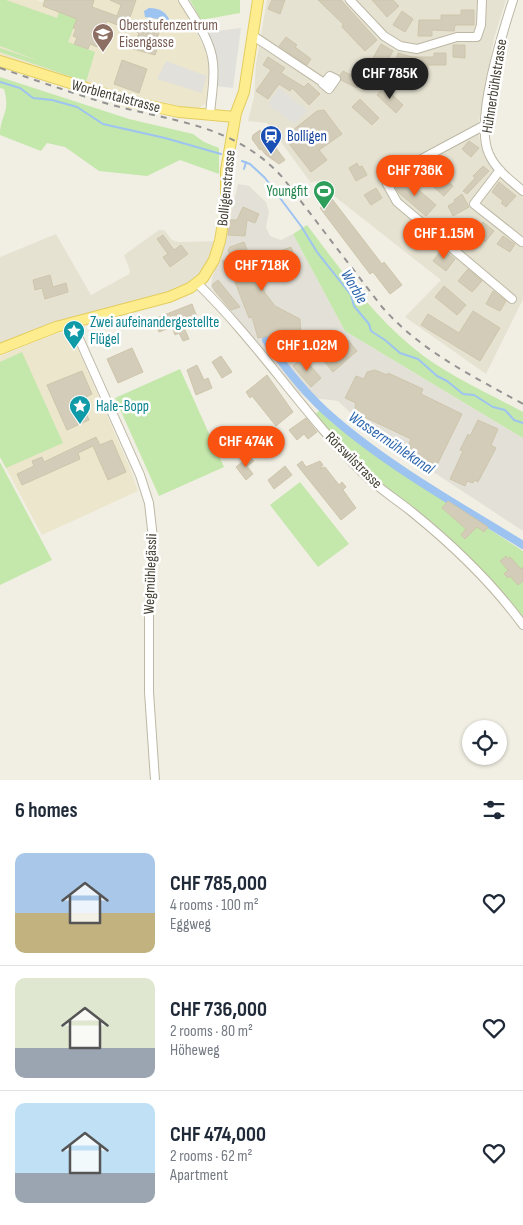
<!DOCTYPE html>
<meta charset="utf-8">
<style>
body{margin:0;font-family:"Sofia Sans Condensed",sans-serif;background:#f6f6f7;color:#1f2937;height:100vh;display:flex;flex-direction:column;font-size:19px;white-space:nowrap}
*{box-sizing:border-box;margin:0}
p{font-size:16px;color:#747a83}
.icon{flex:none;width:28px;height:28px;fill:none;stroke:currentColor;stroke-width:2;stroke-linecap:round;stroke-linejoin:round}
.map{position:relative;height:780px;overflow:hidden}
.panel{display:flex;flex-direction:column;background:#fff;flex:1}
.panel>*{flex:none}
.fabs{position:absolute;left:462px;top:720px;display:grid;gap:10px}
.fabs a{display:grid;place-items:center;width:45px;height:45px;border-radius:50%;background:#fff;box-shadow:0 1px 4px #0004;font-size:25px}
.price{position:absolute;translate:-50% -42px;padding:0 11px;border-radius:18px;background:#fa5311;color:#fff;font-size:16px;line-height:32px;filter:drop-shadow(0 1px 2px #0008)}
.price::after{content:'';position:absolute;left:50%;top:30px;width:15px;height:11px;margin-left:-8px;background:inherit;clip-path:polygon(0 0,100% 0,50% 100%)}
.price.selected{background:#222;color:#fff}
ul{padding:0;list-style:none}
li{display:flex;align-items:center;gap:15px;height:125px;padding:0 15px}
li+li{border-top:1px solid #e0e1e3}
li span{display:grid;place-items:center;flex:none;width:140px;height:100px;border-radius:10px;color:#555}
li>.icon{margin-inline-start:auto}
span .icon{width:60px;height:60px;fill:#fffc;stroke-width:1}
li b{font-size:21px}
h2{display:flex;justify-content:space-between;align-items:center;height:60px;padding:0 15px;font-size:21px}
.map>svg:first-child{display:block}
.residential{fill:#e5e2d1}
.industrial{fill:#e3e0d8}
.education{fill:#ebe6cc}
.green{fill:#c4e7ab}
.parking{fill:#e2e0db}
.water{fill:#9dc3f0}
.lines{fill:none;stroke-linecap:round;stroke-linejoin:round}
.stream{stroke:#9dc3f0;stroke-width:2}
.canal{stroke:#9dc3f0;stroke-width:8}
.building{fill:#d3ccb8;stroke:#cec5ab}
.minor-casing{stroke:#bdb8a5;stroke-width:10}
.major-casing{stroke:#e3cd5f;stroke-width:12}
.minor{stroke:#fff;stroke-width:8}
.major{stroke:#feed8f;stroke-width:10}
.rail{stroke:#939393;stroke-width:2;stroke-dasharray:6 6;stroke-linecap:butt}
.labels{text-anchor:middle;stroke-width:5;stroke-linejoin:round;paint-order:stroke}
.education-label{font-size:15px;fill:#785e54;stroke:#fff;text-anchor:start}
.street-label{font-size:15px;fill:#433f33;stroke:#fff}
.transit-label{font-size:15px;fill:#164399;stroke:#fff;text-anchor:start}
.leisure-label{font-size:15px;fill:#27864d;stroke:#fff;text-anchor:end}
.culture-label{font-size:15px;fill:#0d838f;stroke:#fff;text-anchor:start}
.water-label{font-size:16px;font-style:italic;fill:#2d67ae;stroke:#fff}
</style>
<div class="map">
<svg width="523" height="780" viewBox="0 0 523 780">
<rect width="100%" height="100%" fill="#f1efe3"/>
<path class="residential" d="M267,0H506L494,38L479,122V136L482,150L490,166L523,196V299L486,374L405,317L441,280L315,181L311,183L267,123L248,121L254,97L256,64Z
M159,230H164L172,240L179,242L220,241L197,283L0,349V257L56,234L91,295L129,274L130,271L124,255Z"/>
<path class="industrial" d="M238,184L249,186L266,202L269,212L266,227L270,236L281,240L293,234L345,331L523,438V531L368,429L338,401L305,397L300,393L211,288L212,278L223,248Z"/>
<path class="education" d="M0,0H37L42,2L43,0H180L206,51L209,66L206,103L199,108L167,105L98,87L0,55Z
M58,333H65L73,338L130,468L138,491L42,535L0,457V356Z"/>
<path class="green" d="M0,0H6L57,18L59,12L77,19L68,42L95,52L86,82L0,52V48L39,61L0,46Z
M190,0H240V13L201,20Z
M0,77L129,119L193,134L204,142L219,148V174L180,160L147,176L99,171L65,147L47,143L41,151L0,135C0,114 11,113 4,89L0,88Z
M307,225C339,267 370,312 411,346C444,374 486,392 523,412V438L345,331L293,234Z
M22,352L63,443L6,468L0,457V362Z
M180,369L224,467L159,496L115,398Z
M320,410L350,436L385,462L523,551V625L485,576L366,476L313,416Z
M0,462L52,560L0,585Z
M300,482L349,544L318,567L270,505Z"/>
<path class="parking" d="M241,28L233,88L216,86L217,57L206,32Z
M166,61L207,76L202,93L157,79Z
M279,88L308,111L294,124L268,105Z"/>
<path class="water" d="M149,8C161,8 167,13 171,23L169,26L158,19L145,17L144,11Z"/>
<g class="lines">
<path class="stream" d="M0,82L20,88L33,98L52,100L77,107L103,124L165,138L221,154
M242,161L250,164L265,178L301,226L317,252L351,295L354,306L369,324L371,331L385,340L400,353L418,359L437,376L447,381L463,394L474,395L493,407L505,410L514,420L523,423
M244,169L246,162"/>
<path class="canal" d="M266,340C285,368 307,396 333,418C388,466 461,507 523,545"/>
</g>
<path class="building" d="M45,0H94L92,7L117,16L121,5L110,0H136L129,20L148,27L149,23L161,27L155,43L159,44L155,55L133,49L139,33L107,21L97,47L90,44L88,49L74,44L77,38L73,36L76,29L73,28L77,19L43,6Z
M272,0H285L280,14L268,9Z
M318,0H341L377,40L365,51L342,27L343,24Z
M372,0H393L399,6L387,17Z
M461,10H474V25H455L454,31L432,30V36H418L419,20H441V15H461Z
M402,11L413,19L405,32L393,25Z
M286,37L297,45L295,47L311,59L307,65L279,46Z
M381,44L393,51L385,65L373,58Z
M453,45H465V58L453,57Z
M398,53L412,57H434V53H446V65H428V70H407L406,72L394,69Z
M268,57L285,68L281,73L304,87L308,83L320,94L309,105L292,88L290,91L279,84L268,99L256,91L271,70L263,65Z
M122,60L147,69L139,93L114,84Z
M343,71L361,80L357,88L341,80L340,75Z
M384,87L403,105L396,113L377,95Z
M360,99L379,118L372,125L352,107Z
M324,110L342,134L319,150L327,160L311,172L287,141L297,133L293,130L317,111Z
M260,130L262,133L264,132L285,160L279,164L266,155L261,149L260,150L252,139L253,135Z
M469,141L479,148L471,157L462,149Z
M357,163L359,167L362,166L367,175L356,181L349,168Z
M483,166L489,171L467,194L463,191L475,178L473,176Z
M433,168L453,186L444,196L423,178Z
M406,179L436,205L426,216L398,192L395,187Z
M499,182L516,196L506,207L501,203L503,201L492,192Z
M376,188L382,198L371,205L364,195Z
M462,194L469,207L453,216L448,206L455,202L454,200Z
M332,199L382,264L384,262L402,285L390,294L373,272L370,274L320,208Z
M243,207L259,214L255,223L247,220L245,236L228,235L230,220H237Z
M483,222L494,231L485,242L474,232Z
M417,227L430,237L420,249L407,239Z
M163,235L174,250L181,245L188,254L170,267L163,257L168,254L157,239Z
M503,236L515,244L510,252L497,244Z
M244,242L252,262L291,247L296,261L257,275L265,293L275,306L300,319L301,339L275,335L258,338L252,317L249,318L230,269L226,270L222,261L231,258L228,250L230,247Z
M442,249L455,259L446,271L433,261Z
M468,269L482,281L472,292L458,281Z
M50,275L53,287L66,283L68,292L45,299L42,288L35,290L33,280Z
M218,280L240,307L231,310L215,291L212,285Z
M444,286L466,305L457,315L435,297Z
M493,291L506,301L500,311L486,304Z
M192,304L197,317L182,323L189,339L183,341L179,333L175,335L172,327L159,332L154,319Z
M473,311L500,328L480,361L421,325L428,314L459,333Z
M348,340L357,351L333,372L324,361Z
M132,348L143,372L118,383L107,359Z
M221,356L232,372L222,378L212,362Z
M303,357L321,378L311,387L293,366Z
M197,365L204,380L208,378L212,388L196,395L187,370Z
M375,370L387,375L388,373L423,389L421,394L462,414L437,465L406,451L411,439L358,414L355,407L356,403L345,398L356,376L364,379L367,372Z
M82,371L92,394L80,400L89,420L67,430L47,385Z
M267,375L293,412L276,426L252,396L250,398L246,392Z
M306,418L317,432L308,439L304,434L297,440L289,430Z
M478,420L498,429L491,445L496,448L478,482L474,480L473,483L467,481L465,486L450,479L463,451L460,450L468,434L470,436Z
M96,437L100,445L112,440L126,472L108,480L93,446L78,453L80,459L22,485L17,474L34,466L32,461L42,457L44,462Z
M249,456L254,461L247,466L253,474L246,480L236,467Z
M302,461L306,467L320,461L323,465L320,469L325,467L339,485L342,482L346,487L343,490L356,508L341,520L297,465Z
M285,466L292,475L274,489L268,480Z
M448,501L488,527L484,532L477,527L465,539L461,535L466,529L442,508Z
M506,556L508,559L510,557L521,569L523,567V581L518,585L510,576L508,578L504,574L508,570L500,561Z"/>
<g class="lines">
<g class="minor-casing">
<path id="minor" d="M183,0C195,20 211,40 213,63C215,80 211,98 210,115
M350,0L384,36L400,46L417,49L457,37H477L481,25L482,0
M513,0C502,34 474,122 489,154C496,170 510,180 523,191
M252,35L324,83
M330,76L336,79L329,89L323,84Z
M485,125L416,162L388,179L387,184L397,202L512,299
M500,170L474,204L522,242
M197,283C258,342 304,415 364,474C378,488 396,499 412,512C454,546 491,581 523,625
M72,323L140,475L149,503L153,538L149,612V692L155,780"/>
</g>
<g class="major-casing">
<path id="major" d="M0,61L131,102L179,112L235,117
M0,349L56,327L169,297L190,288L203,278L214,260L220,241L226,204V170L236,113L244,92L258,0"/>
</g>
<use href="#minor" class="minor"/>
<use href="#major" class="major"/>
<path class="rail" d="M0,68C35,80 69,92 105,103C171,122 234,123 283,178L382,307C422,352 471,375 523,404"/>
</g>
<defs>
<g id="school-pin" transform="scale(1.125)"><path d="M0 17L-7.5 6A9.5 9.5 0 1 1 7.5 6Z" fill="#8d6e63" stroke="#fff"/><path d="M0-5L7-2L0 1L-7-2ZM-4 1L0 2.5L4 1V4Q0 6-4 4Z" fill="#fff"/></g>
<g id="station-pin" transform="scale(1.125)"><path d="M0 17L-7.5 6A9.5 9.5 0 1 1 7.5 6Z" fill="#1a4fb4" stroke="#fff"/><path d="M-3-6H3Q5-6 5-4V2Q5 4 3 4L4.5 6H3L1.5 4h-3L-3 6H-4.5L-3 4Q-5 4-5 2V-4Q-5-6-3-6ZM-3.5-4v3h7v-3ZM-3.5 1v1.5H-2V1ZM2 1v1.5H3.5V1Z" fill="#fff"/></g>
<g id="stadium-pin" transform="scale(1.125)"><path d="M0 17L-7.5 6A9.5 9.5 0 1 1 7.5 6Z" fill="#2e9e5b" stroke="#fff"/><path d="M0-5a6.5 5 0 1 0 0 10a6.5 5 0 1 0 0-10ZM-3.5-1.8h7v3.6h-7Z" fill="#fff"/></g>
<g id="sight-pin" transform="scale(1.125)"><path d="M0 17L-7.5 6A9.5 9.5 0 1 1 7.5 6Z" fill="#0f9aa8" stroke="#fff"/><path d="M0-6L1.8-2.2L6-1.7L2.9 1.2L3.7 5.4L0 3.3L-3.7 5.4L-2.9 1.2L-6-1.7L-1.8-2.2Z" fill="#fff"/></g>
</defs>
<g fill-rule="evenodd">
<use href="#school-pin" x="103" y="34"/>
<use href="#station-pin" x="271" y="136"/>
<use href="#stadium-pin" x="324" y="191"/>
<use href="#sight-pin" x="74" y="331"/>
<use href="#sight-pin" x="80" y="406"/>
</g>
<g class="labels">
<g class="education-label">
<text x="119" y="30">Oberstufenzentrum<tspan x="119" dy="17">Eisengasse</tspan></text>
</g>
<g class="street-label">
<text transform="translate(494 86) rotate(-81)" y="5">Hühnerbühlstrasse</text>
<text transform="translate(116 96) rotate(15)" y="5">Worblentalstrasse</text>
<text transform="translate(226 188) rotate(-84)" y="5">Bolligenstrasse</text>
<text transform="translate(354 460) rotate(45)" y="5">Rörswilstrasse</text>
<text transform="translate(150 574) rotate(-88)" y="5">Wegmühlegässli</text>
</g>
<g class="transit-label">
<text x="287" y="141">Bolligen</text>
</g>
<g class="leisure-label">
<text x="308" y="196">Youngfit</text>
</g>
<g class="culture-label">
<text x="90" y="327">Zwei aufeinandergestellte<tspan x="90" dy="17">Flügel</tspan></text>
<text x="96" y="411">Hale-Bopp</text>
</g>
<g class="water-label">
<text transform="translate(355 286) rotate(59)" y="6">Worble</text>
<text transform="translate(392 442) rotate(34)" y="6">Wassermühlekanal</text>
</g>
</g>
</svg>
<div class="fabs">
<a><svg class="icon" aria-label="locate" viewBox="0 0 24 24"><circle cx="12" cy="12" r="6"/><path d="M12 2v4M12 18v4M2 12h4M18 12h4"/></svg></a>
</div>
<b class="price selected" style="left:390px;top:100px">CHF 785K</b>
<b class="price" style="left:415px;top:197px">CHF 736K</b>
<b class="price" style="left:444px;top:260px">CHF 1.15M</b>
<b class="price" style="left:262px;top:292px">CHF 718K</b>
<b class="price" style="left:307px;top:372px">CHF 1.02M</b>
<b class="price" style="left:246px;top:468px">CHF 474K</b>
</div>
<section class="panel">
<h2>6 homes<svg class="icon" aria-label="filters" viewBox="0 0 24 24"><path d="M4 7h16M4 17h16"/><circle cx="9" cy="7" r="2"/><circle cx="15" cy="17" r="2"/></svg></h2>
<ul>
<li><span style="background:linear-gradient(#a9c7e8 60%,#c2b280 0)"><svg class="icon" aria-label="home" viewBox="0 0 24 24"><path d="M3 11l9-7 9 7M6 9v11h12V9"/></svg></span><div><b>CHF 785,000</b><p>4 rooms · 100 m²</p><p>Eggweg</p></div><svg class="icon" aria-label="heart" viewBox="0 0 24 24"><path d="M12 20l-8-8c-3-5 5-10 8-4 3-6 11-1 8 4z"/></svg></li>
<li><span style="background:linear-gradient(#dfe7d0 70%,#9aa5b1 0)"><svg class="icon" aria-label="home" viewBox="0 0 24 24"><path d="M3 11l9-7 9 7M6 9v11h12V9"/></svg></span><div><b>CHF 736,000</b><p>2 rooms · 80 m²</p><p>Höheweg</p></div><svg class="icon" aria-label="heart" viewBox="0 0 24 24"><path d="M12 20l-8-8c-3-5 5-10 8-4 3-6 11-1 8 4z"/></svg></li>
<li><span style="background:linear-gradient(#bfe0f5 70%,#9aa5b1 0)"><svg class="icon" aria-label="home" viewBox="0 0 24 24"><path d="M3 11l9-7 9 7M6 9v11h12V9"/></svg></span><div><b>CHF 474,000</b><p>2 rooms · 62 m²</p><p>Apartment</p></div><svg class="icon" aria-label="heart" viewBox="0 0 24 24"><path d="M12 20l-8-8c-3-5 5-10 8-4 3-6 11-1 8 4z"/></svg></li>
</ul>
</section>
